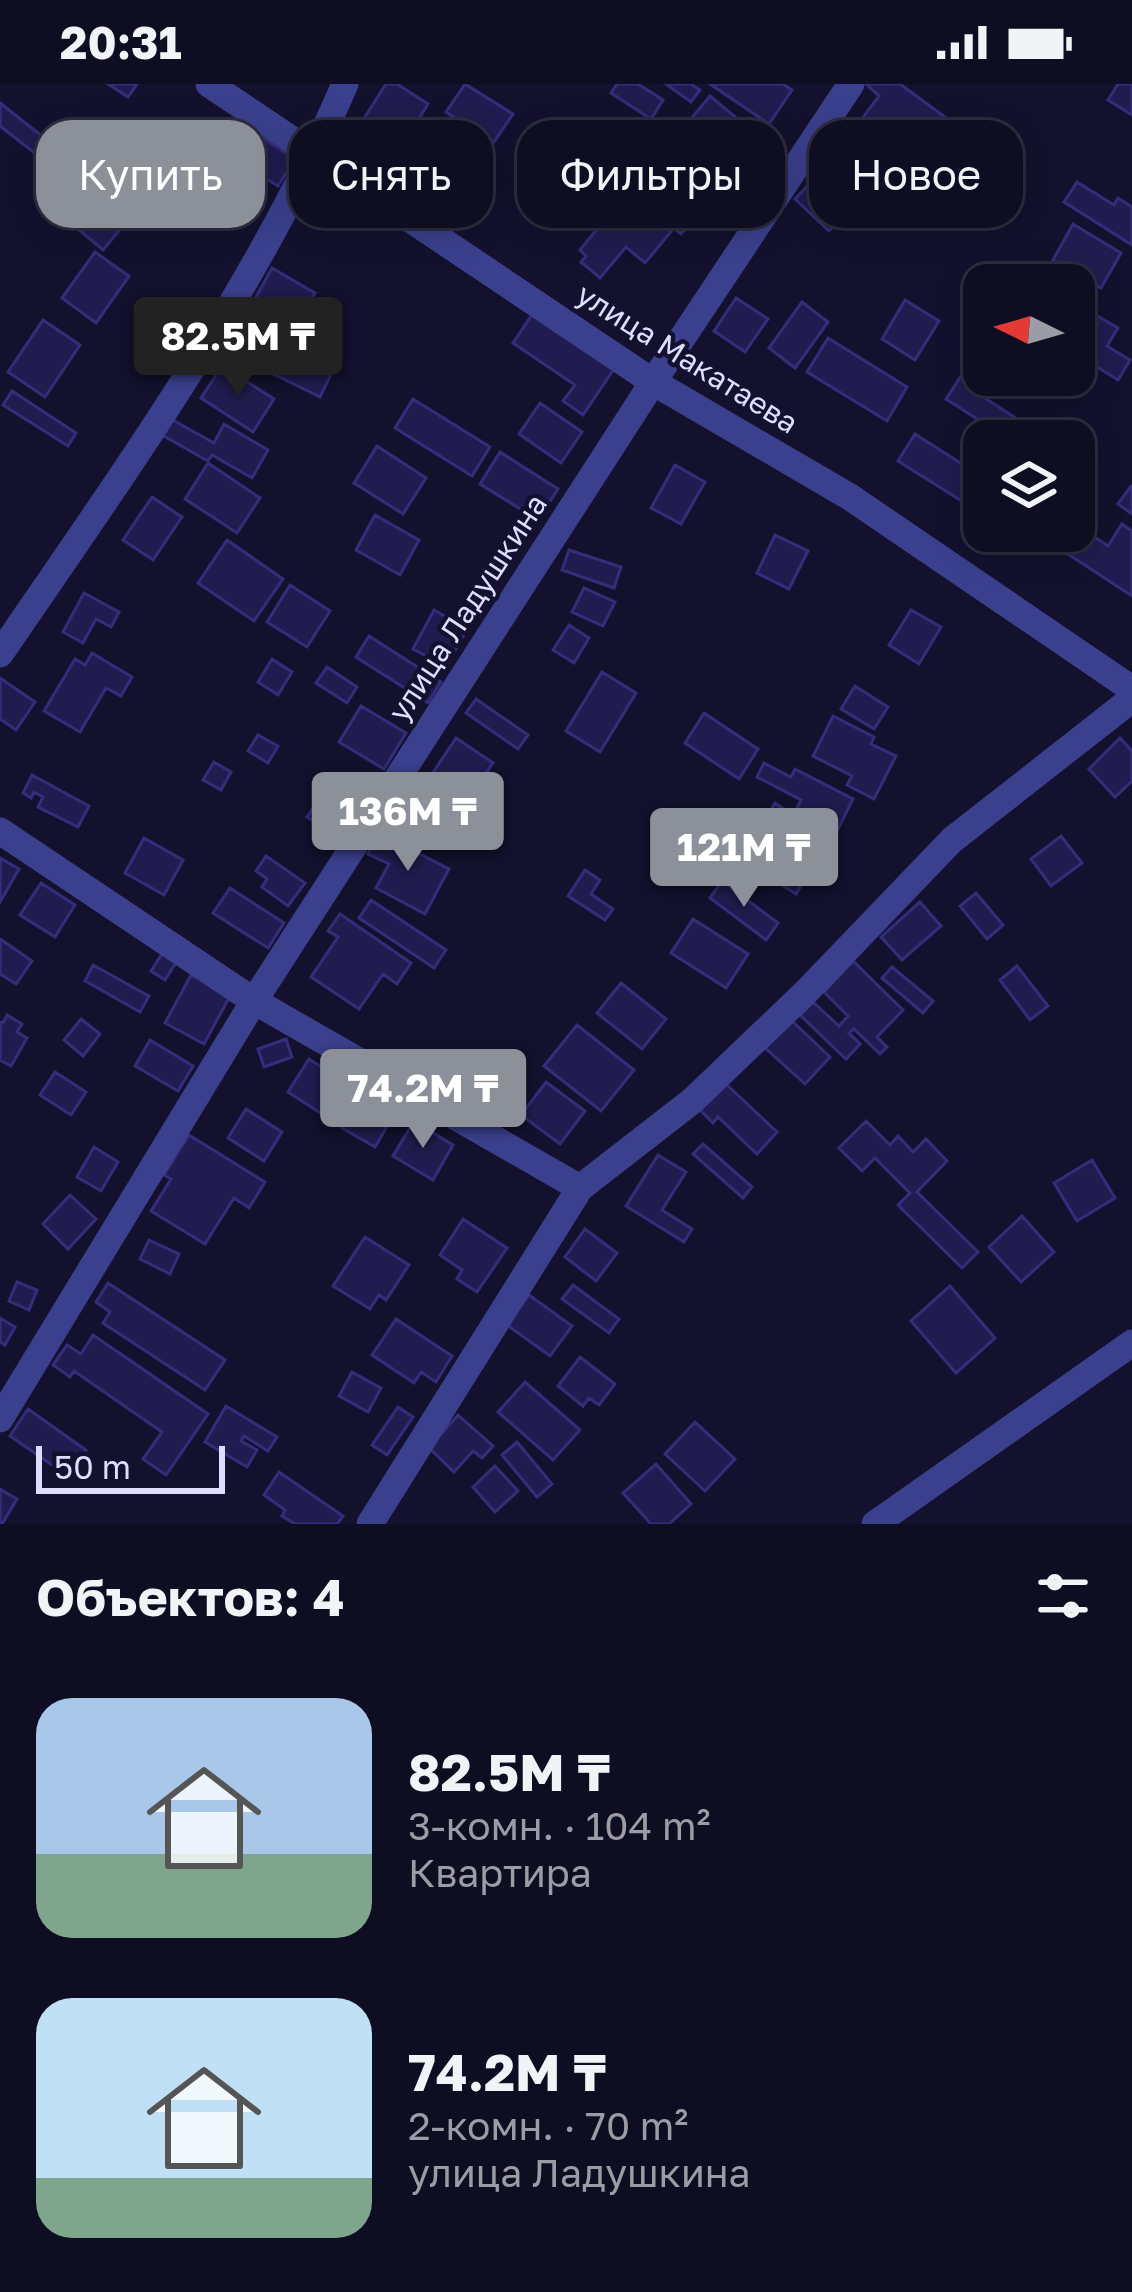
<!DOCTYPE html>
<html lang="ru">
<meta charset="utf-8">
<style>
body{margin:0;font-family:"Golos Text",sans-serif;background:#17162a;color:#f1f3f6;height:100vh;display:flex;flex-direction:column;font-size:45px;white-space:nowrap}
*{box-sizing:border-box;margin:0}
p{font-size:39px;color:#9b9ca5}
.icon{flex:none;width:66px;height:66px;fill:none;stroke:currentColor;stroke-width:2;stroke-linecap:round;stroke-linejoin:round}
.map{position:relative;height:1440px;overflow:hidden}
.side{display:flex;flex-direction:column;background:#0e0d22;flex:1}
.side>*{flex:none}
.top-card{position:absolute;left:36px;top:36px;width:1062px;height:108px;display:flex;gap:24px}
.needle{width:78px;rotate:275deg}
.controls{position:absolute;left:963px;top:180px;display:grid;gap:24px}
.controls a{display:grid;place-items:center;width:132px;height:132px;border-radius:24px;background:#0e0d22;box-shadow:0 6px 30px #0003,0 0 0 3px #2e2d40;font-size:60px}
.scale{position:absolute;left:36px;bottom:30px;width:189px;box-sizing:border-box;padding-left:12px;border:6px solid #deddff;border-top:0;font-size:33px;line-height:42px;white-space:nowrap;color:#deddff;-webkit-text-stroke:9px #13112d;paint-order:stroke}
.price{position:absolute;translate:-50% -102px;padding:0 27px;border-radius:12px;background:#8c9099;color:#fff;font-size:39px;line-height:78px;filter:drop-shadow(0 3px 6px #0008)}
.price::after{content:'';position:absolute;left:50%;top:72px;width:36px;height:27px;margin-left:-18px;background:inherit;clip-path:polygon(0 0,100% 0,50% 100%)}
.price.on{background:#222;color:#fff}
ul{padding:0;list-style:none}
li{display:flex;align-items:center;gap:36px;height:300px;padding:0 36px}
li span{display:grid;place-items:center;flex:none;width:336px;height:240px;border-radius:36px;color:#555}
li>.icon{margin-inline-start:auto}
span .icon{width:144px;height:144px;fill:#fffc;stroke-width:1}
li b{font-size:51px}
h2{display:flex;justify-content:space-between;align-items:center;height:144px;padding:0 36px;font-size:51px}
.chip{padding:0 42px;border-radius:36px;background:#0e0d22;box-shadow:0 6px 30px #0003,0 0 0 3px #2e2d40;font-size:42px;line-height:108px}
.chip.on{background:#8c9099;color:#fff}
.status{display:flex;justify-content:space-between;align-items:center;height:84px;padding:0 60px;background:#0e0d22;direction:ltr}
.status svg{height:33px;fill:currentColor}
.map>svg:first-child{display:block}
.building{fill:#211c4f;stroke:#352d7c;stroke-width:3}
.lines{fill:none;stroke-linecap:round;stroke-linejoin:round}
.minor{stroke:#3b408e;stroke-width:27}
.labels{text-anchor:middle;stroke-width:9;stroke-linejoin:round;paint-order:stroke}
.street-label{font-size:30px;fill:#deddff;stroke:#13112d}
</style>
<div class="status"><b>20:31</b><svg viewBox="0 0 49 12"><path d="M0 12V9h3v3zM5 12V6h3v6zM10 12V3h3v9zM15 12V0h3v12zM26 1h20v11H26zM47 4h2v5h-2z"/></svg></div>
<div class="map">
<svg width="1132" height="1440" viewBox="0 0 1132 1440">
<rect width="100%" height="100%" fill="#13112d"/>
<path class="building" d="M108,0H137L128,13Z
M386,0H397L428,20L403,60L418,70L400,98L355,69L370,45L361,39Z
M465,0L513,30L485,71L477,65L470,75L442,56L456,35L446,28Z
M617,0H638L663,16L651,35L611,9Z
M666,0H691L700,6L691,18Z
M710,0H783L792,6L769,40Z
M900,0L945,33L930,52L912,39L895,61L861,36L879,12L866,0Z
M1118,0H1132V31L1108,16Z
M710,12L753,48L727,79L684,43Z
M0,19L62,68L87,36L104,50L69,96L0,42Z
M840,34L900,78L880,106L820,62Z
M190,41L220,61L195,99L165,80Z
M657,50L718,91L692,131L592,65L600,52L638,77Z
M261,53L295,75L278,102L244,81Z
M826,82L860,115L829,147L795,115Z
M236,87L261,101L239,141L214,127Z
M1077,98L1114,121L1118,114L1132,123V161L1064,118Z
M633,101L658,122L665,114L692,137L681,150L674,144L645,179L626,163L600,194L581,178L586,172L580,166Z
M75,106L87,115L67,139L56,130Z
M93,126L118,148L103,166L78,145Z
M1073,140L1121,169L1101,204L1053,176Z
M95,168L129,192L96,239L62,214Z
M272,184L315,209L299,237L256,213Z
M736,214L768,235L745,268L714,247Z
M905,216L939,237L915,276L882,255Z
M802,218L828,238L795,284L769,264Z
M1082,223L1118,244L1107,262L1130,276L1118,296L1089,278L1093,270L1074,259V237Z
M533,229L614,285L583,331L563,317L575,301L513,259Z
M43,236L80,261L45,313L8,288Z
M237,240L274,258L278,249L337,278L320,313L225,266Z
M828,254L907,303L887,337L807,288Z
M222,282L274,315L253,348L201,314Z
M963,289L981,301L977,309L1014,333L1002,351L946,315Z
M12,307L76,349L68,362L3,321Z
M413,315L490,363L472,392L395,344Z
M540,319L582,348L561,379L519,350Z
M171,335L214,359L224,340L268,366L252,394L212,371L208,377L162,351Z
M915,350L976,389L960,416L898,377Z
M377,362L426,394L403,430L354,399Z
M500,368L558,405L538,436L480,400Z
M1074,373L1089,383L1079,398L1074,394Z
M208,379L260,414L237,449L185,415Z
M675,381L705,398L681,440L651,424Z
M1131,402L1132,403V430L1118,420Z
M152,413L182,433L153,476L123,456Z
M375,431L419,456L400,491L356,466Z
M1122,440L1132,447V512L1068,470L1084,446L1108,462Z
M1020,447H1061L1051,465Z
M775,451L808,467L789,505L757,489Z
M227,456L283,495L254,537L198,499Z
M569,466L621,483L614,504L562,486Z
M290,501L330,527L307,563L267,538Z
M584,504L615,518L603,542L572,528Z
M84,509L119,528L111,543L96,535L83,559L63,548Z
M434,526L467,545L446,583L413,565Z
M911,526L941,543L919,580L889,561Z
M569,541L589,554L574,579L553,566Z
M369,552L441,598L428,619L356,573Z
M92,569L132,593L121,612L106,604L80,648L44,627L75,575L85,581Z
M272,575L292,588L278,611L258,598Z
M327,583L357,603L347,619L316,599Z
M602,588L636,609L600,668L566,647Z
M0,594L35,618L16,646L0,635Z
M855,602L888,623L874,645L841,625Z
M476,615L528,651L518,665L466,629Z
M361,622L406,649L384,685L339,658Z
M704,629L758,665L739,695L685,659Z
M833,632L874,653L871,660L896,672L874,715L847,701L852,692L813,672Z
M258,651L278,662L268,679L248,667Z
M456,654L493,679L466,718L430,693Z
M1120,654L1132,667V697L1115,713L1089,685Z
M214,678L231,688L221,706L203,696Z
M764,679L791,693L795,685L853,715L837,747L796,726L801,716L757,693Z
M32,691L89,722L78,743L38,723L43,713L34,708L31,714L23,709Z
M323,708L353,727L337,752L307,733Z
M408,708L434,728L417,750L392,731Z
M775,719L791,730L775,754L815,779L796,810L740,775Z
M379,749L449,785L425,830L376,804L389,780L368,770Z
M724,750L740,760L725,783L710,773Z
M1061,752L1082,779L1051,802L1031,775Z
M144,754L183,776L164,811L125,789Z
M266,772L305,799L288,822L262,803L267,795L256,787Z
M0,774L19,785L0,818Z
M585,786L600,796L591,810L613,825L605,836L568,812Z
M722,797L778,839L766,856L710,814Z
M41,799L75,821L55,853L20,831Z
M230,804L284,839L268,864L213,829Z
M976,809L1003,841L987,855L960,822Z
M371,816L446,866L434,884L359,834Z
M920,818L941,842L902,876L881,853Z
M340,830L411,879L397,900L383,890L359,925L311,893L338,853L328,847Z
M693,835L748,870L726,904L671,869Z
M0,855L32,877L16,900L0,890Z
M165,865L179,874L165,896L151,887Z
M853,877L903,926L877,953L887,963L880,970L854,945L849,949L860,960L846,975L800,931L813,918L839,942L848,932L824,908Z
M93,881L149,912L140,928L85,897Z
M1017,882L1048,922L1030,936L1000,896Z
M892,883L933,917L923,929L882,894Z
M191,891L230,912L204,960L165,939Z
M621,899L666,935L642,965L597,929Z
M7,931L22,940L17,948L27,954L11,982L0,976V938L3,939Z
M81,935L100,950L83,972L64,956Z
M791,936L830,973L805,1000L765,964Z
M577,941L634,986L601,1027L544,982Z
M286,955L292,973L264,983L258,965Z
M150,956L193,982L178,1007L135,982Z
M309,975L346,999L325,1032L288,1008Z
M55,988L86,1008L71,1031L40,1011Z
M546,998L585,1027L560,1060L521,1031Z
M725,999L777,1048L757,1070L718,1033L713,1039L700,1026Z
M364,1004L398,1024L375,1063L342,1044Z
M246,1025L282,1048L264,1077L228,1054Z
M414,1037L453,1061L433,1096L393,1072Z
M866,1037L890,1061L898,1052L913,1068L926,1055L947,1077L917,1108L978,1168L962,1184L898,1121L910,1109L875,1074L862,1087L839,1064Z
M189,1051L265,1098L249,1124L234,1114L205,1160L151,1127L171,1095L164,1091Z
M703,1060L752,1103L743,1114L693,1070Z
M94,1063L118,1078L101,1107L77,1093Z
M658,1071L686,1088L662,1126L692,1145L684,1158L626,1122Z
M1092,1076L1115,1114L1077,1137L1054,1099Z
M70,1111L96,1135L68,1165L43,1140Z
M1022,1132L1054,1168L1021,1198L989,1163Z
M463,1135L507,1164L477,1208L457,1195L462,1186L440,1171Z
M585,1145L617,1169L596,1197L565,1173Z
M365,1153L409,1181L386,1216L379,1211L370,1225L333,1202Z
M149,1156L179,1170L170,1190L140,1175Z
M17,1198L37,1206L29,1226L9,1217Z
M108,1199L225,1276L205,1306L103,1239L110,1228L96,1218Z
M573,1201L619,1235L609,1249L562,1215Z
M950,1202L995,1254L956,1289L911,1237Z
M529,1211L572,1242L550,1272L507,1241Z
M0,1234L15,1243L5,1261L0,1258Z
M396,1235L452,1272L436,1298L421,1288L414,1299L372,1271Z
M93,1251L208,1330L166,1391L143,1375L162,1348L74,1287L70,1293L53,1281L67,1261L81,1270Z
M580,1273L615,1300L599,1321L589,1314L583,1322L558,1302Z
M352,1288L381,1304L368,1328L339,1312Z
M525,1298L580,1346L553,1376L498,1328Z
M226,1322L277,1353L268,1367L244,1352L241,1357L257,1366L247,1383L205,1358Z
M398,1323L413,1333L387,1371L372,1361Z
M28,1325L86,1366L68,1392L10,1352Z
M458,1331L493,1362L482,1374L473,1367L454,1388L429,1364Z
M695,1338L735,1375L705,1407L665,1370Z
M517,1358L552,1400L537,1413L502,1371Z
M656,1380L691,1420L669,1440H651L623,1409Z
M495,1382L518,1407L495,1428L473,1403Z
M279,1388L343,1432L337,1440H295L282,1432L285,1426L264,1411Z
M0,1405L17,1415L2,1440H0Z"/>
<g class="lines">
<path class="minor" d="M209,0L653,298L850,413L1132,605
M0,570C125,387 257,205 345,0
M0,747L254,917L580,1104
M0,1335L254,917L653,298L851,0
M370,1440L580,1104L692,1017L805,909L952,756L1132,615
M875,1440L1132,1259"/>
</g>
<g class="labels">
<g class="street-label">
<text transform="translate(687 275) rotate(32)" y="10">улица Макатаева</text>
<text transform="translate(468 524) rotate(-57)" y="10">улица Ладушкина</text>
</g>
</g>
</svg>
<div class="controls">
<a><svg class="needle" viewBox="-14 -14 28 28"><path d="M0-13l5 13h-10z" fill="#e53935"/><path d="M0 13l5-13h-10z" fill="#9b9ca5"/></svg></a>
<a><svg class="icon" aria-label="layers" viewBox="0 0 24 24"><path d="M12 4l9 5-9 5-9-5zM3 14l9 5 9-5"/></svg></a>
</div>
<div class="scale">50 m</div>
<b class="price on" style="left:238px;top:315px">82.5M ₸</b>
<b class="price" style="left:408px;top:790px">136M ₸</b>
<b class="price" style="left:744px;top:826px">121M ₸</b>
<b class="price" style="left:423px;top:1067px">74.2M ₸</b>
<div class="top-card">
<a class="chip on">Купить</a>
<a class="chip">Снять</a>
<a class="chip">Фильтры</a>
<a class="chip">Новое</a>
</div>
</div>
<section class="side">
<h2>Объектов: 4<svg class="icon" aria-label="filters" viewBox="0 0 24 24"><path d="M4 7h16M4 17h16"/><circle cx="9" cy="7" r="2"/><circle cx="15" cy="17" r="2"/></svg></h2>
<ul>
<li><span style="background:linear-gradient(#a9c7e8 65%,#7fa58c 0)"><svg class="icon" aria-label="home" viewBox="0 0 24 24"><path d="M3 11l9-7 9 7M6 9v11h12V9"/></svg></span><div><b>82.5M ₸</b><p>3-комн. · 104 m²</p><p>Квартира</p></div></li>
<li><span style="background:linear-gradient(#bfe0f5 75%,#7fa58c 0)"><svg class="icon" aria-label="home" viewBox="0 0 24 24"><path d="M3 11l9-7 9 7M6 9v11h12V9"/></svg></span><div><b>74.2M ₸</b><p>2-комн. · 70 m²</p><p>улица Ладушкина</p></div></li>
</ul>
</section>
